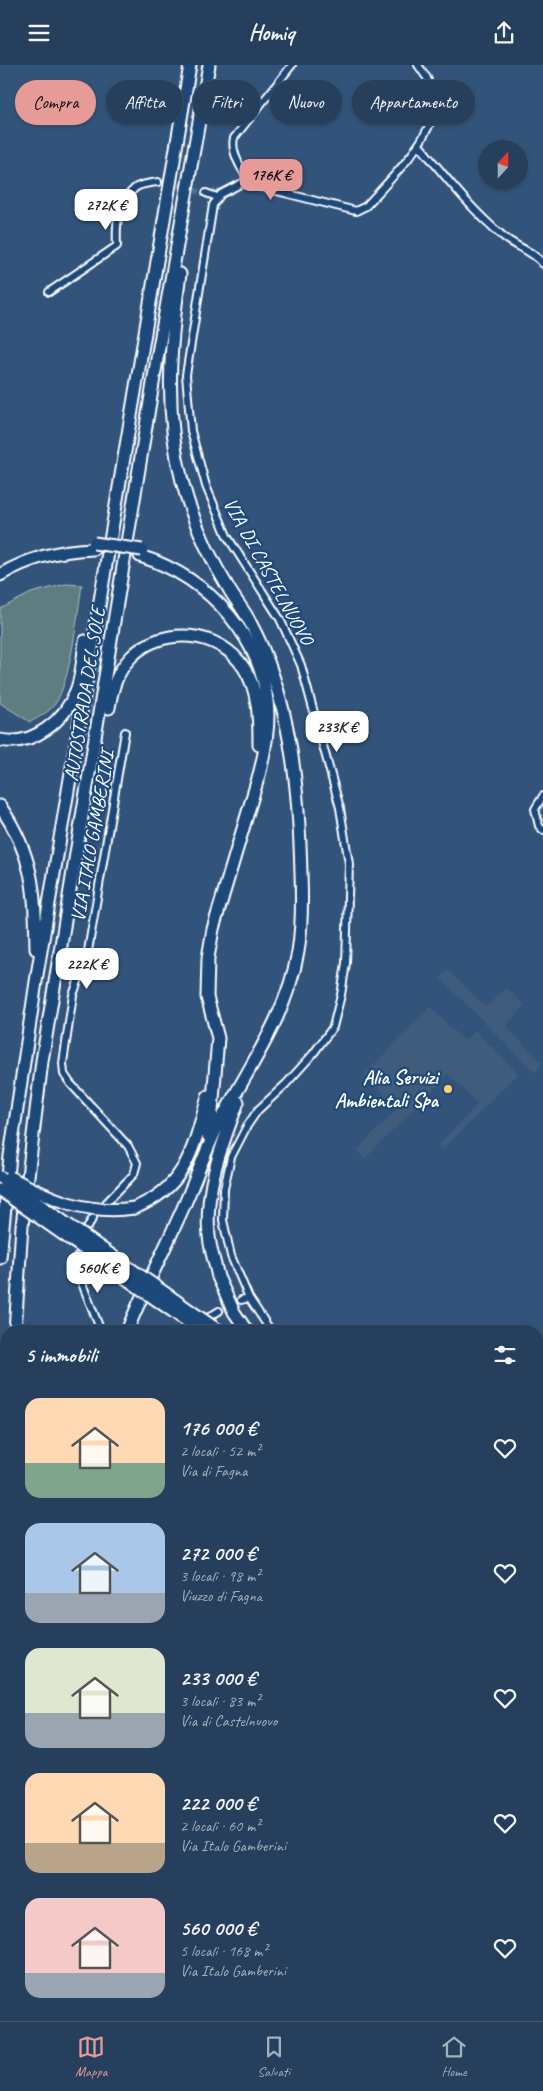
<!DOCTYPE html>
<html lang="it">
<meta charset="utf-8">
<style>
body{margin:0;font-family:Caveat,sans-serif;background:#2e4662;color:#f1f3f6;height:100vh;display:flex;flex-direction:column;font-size:19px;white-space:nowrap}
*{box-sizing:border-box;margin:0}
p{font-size:16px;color:#a4afbb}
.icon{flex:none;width:28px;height:28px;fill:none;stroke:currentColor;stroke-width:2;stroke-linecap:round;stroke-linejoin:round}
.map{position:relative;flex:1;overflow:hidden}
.panel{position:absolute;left:0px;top:1260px;width:544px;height:696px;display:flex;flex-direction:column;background:#263f5c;border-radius:20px 20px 0 0;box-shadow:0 1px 4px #0004,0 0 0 1px #425872}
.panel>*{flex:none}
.top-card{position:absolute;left:15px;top:15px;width:514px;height:45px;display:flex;gap:10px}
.needle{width:32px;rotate:21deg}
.tools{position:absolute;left:478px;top:75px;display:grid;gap:10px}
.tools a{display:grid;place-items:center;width:50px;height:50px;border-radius:50%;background:#263f5c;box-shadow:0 1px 4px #0004,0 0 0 1px #425872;font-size:25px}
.price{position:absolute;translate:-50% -42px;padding:0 11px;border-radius:10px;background:#fff;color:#222;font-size:16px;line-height:32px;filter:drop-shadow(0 1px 2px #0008)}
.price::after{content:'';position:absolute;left:50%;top:30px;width:15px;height:11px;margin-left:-8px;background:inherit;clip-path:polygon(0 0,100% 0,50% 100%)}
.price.selected{background:#e69b98;color:#111}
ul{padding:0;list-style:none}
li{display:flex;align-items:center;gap:15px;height:125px;padding:0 25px}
li span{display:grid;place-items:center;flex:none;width:140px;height:100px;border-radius:15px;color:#555}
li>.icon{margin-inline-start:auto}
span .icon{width:60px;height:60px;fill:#fffc;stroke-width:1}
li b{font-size:21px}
h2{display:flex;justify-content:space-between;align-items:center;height:60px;padding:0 25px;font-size:21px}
.chip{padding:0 18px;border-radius:22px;background:#263f5c;box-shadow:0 1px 4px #0004,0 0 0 1px #425872;font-size:18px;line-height:45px}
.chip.selected{background:#e69b98;color:#111}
header{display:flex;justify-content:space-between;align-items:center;height:65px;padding:0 25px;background:#263f5c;font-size:22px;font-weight:800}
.tabs{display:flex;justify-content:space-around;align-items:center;height:70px;border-top:1px solid #425872;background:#263f5c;font-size:14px;color:#a4afbb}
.tabs a{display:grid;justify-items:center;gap:2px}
.tabs .selected{color:#e69b98}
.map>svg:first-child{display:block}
.built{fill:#3f5b7c}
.green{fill:#5d7d81;stroke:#aebec0}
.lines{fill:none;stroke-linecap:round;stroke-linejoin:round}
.street-tunnel{stroke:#516e8f;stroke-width:6;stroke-dasharray:6 3;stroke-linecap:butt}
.street-casing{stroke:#fff;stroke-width:10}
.highway-casing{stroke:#fff;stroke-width:15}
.street{stroke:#1f4a7a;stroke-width:6}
.highway{stroke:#1f4a7a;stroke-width:11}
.street-bridge-casing{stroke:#fff;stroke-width:10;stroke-linecap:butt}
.highway-bridge-casing{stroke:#fff;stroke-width:15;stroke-linecap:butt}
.street-bridge{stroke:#1f4a7a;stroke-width:6}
.highway-bridge{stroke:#1f4a7a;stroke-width:11}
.poi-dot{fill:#ffd166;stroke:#1f4a7a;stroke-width:2}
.labels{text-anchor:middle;stroke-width:4.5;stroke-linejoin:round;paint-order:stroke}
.street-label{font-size:20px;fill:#fff;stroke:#1f4a7a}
.poi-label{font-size:20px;font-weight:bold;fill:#fff;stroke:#1f4a7a;text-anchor:end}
</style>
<header><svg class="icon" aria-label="menu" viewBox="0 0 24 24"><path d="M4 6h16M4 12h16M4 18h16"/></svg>Homiq<svg class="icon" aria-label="share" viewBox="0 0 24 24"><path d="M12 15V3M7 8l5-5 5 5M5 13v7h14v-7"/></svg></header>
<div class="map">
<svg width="543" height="1956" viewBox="0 0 543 1956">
<rect width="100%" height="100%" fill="#32547b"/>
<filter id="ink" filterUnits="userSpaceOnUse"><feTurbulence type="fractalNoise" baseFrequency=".02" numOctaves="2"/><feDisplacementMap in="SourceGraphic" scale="10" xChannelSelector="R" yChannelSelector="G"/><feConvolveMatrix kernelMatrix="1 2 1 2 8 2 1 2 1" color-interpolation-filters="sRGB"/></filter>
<g filter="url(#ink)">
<path class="built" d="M448,905L486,942L507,923L525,941L506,961L542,998L535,1008L440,913Z
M430,942L464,976L475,965L518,1008L442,1086L437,1081L478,1039L448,1009L365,1094L357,1085L398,1043L364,1010Z"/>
<path class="green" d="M66,519L82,520C77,551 72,604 59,632C54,644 42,651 30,657L0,638V544L31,528Z"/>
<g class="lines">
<path class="street-tunnel" d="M158,117L206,128
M219,1246L241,1235"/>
<g class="street-casing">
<path id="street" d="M292,0L234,73C230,87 245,115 257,121L356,146L366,141C395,109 425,82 437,40L427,13L418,0
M420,81C444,110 473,147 503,171C515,182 534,186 543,199
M248,115L221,129L213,140L186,310L191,366L206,421L227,471L280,554L301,600L340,743L349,799L346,898L341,930L333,962L313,989L286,1019L258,1045L247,1061L231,1092L224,1124L223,1155L231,1191L249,1233L271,1266
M206,128L217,132
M49,227L117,181C116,160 116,139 135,123C140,119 151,118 158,117
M543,731L535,744L539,761L543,765
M106,1138L134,1109L137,1098L128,1081L70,1018L64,1009L63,998L73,930L87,892L125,667
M88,1161L93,1153
M77,1192V1206L101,1266
M241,1235L249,1233
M209,1252L219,1246
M538,1474L543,1478
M538,1916L543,1921
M220,1950L237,1956
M450,1950L453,1956
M89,1955L133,1950
M348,1956L357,1950
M441,1956L443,1950"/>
</g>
<g class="highway-casing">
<path id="highway" d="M140,491C210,513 266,575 268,650C268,671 264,691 259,710L213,864L208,893L207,932L218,973L211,1059L208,1071
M0,510C28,493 61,485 94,484
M109,643C112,623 117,607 131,592C162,560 220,565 244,603C259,626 259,653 259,680
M0,675C33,682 65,655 76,626C82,611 83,592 85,576
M0,741C34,791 35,826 36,884
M134,1143C187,1123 194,1081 208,1031
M0,1193L10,1091L37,910L190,0
M218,1212C215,1198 210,1184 209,1171C204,1124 222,1080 238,1037
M15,1266L22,1161L42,996L158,288L209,0
M127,1266C144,1224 165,1184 183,1143C196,1114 206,1083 221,1055C250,1000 287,950 298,887C302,862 302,834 301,809C299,724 291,633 250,557C244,545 235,535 229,524C208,490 192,454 182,416C164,346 170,280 180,209
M0,1430L6,1509
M538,1489L543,1493
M538,1504L543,1508
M58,1950L59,1956
M76,1950V1956"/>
</g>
<use href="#street" class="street"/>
<use href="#highway" class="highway"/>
<g class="street-bridge-casing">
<path id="street-bridge" d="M0,1467L6,1474"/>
</g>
<g class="highway-bridge-casing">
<path id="highway-bridge" d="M94,478L142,485
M0,1112L219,1266
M10,1112C50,1134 87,1150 134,1143
M0,1125L201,1266
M218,1212L234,1247L247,1266"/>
</g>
<use href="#street-bridge" class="street-bridge"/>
<use href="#highway-bridge" class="highway-bridge"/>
</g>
</g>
<circle class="poi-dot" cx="448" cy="1024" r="5"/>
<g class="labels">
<g class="street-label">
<text transform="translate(269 506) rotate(61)" y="7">VIA DI CASTELNUOVO</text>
<text transform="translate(84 629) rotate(-81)" y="7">AUTOSTRADA DEL SOLE</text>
<text transform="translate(92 771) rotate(-80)" y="7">VIA ITALO GAMBERINI</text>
</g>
<g class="poi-label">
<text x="438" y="1019">Alia Servizi<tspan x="438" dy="23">Ambientali Spa</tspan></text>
</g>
</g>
</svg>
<div class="tools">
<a><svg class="needle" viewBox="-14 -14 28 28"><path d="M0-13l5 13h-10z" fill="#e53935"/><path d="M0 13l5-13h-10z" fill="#a4afbb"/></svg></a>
</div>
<b class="price selected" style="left:271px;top:136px">176K €</b>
<b class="price" style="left:106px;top:166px">272K €</b>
<b class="price" style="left:337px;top:688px">233K €</b>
<b class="price" style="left:87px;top:925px">222K €</b>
<b class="price" style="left:98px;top:1229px">560K €</b>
<div class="top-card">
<a class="chip selected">Compra</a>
<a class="chip">Affitta</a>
<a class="chip">Filtri</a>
<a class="chip">Nuovo</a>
<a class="chip">Appartamento</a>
</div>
<section class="panel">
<h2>5 immobili<svg class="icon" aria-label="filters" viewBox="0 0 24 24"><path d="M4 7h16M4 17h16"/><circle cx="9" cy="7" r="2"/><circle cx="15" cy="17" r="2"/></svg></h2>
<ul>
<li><span style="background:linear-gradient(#ffd9b3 65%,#7fa58c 0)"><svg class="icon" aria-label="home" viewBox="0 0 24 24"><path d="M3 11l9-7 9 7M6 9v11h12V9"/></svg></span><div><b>176 000 €</b><p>2 locali · 52 m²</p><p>Via di Fagna</p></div><svg class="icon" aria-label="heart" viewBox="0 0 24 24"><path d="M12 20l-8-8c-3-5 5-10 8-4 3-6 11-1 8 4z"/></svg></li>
<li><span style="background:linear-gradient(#a9c7e8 70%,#9aa5b1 0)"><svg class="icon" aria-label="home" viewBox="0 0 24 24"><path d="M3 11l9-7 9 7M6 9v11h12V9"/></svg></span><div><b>272 000 €</b><p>3 locali · 98 m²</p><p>Viuzzo di Fagna</p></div><svg class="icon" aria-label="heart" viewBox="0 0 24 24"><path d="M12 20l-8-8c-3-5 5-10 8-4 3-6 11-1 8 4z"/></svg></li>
<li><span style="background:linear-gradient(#dfe7d0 65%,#9aa5b1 0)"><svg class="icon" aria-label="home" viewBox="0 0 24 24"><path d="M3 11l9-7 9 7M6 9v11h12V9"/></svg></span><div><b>233 000 €</b><p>3 locali · 83 m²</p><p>Via di Castelnuovo</p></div><svg class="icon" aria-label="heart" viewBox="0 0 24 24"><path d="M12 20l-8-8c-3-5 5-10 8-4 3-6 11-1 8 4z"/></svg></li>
<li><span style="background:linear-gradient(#ffd9b3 70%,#b9a48a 0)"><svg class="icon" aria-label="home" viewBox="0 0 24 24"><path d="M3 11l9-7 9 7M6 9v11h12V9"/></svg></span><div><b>222 000 €</b><p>2 locali · 60 m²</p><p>Via Italo Gamberini</p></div><svg class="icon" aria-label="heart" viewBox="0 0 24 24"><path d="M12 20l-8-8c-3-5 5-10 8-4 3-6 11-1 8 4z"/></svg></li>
<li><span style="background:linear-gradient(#f6c9c9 75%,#9aa5b1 0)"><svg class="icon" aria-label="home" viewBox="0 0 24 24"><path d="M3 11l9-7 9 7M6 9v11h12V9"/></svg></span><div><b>560 000 €</b><p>5 locali · 168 m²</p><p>Via Italo Gamberini</p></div><svg class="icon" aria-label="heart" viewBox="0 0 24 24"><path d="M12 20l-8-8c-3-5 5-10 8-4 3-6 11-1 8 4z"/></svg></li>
</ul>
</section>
</div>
<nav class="tabs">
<a class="selected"><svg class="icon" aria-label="map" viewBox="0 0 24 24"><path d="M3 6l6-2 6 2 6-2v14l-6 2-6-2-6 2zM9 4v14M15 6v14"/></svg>Mappa</a>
<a><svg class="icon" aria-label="saved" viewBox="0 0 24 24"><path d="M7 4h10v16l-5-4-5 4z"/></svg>Salvati</a>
<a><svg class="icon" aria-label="home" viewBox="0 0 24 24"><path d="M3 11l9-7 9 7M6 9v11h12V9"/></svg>Home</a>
</nav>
